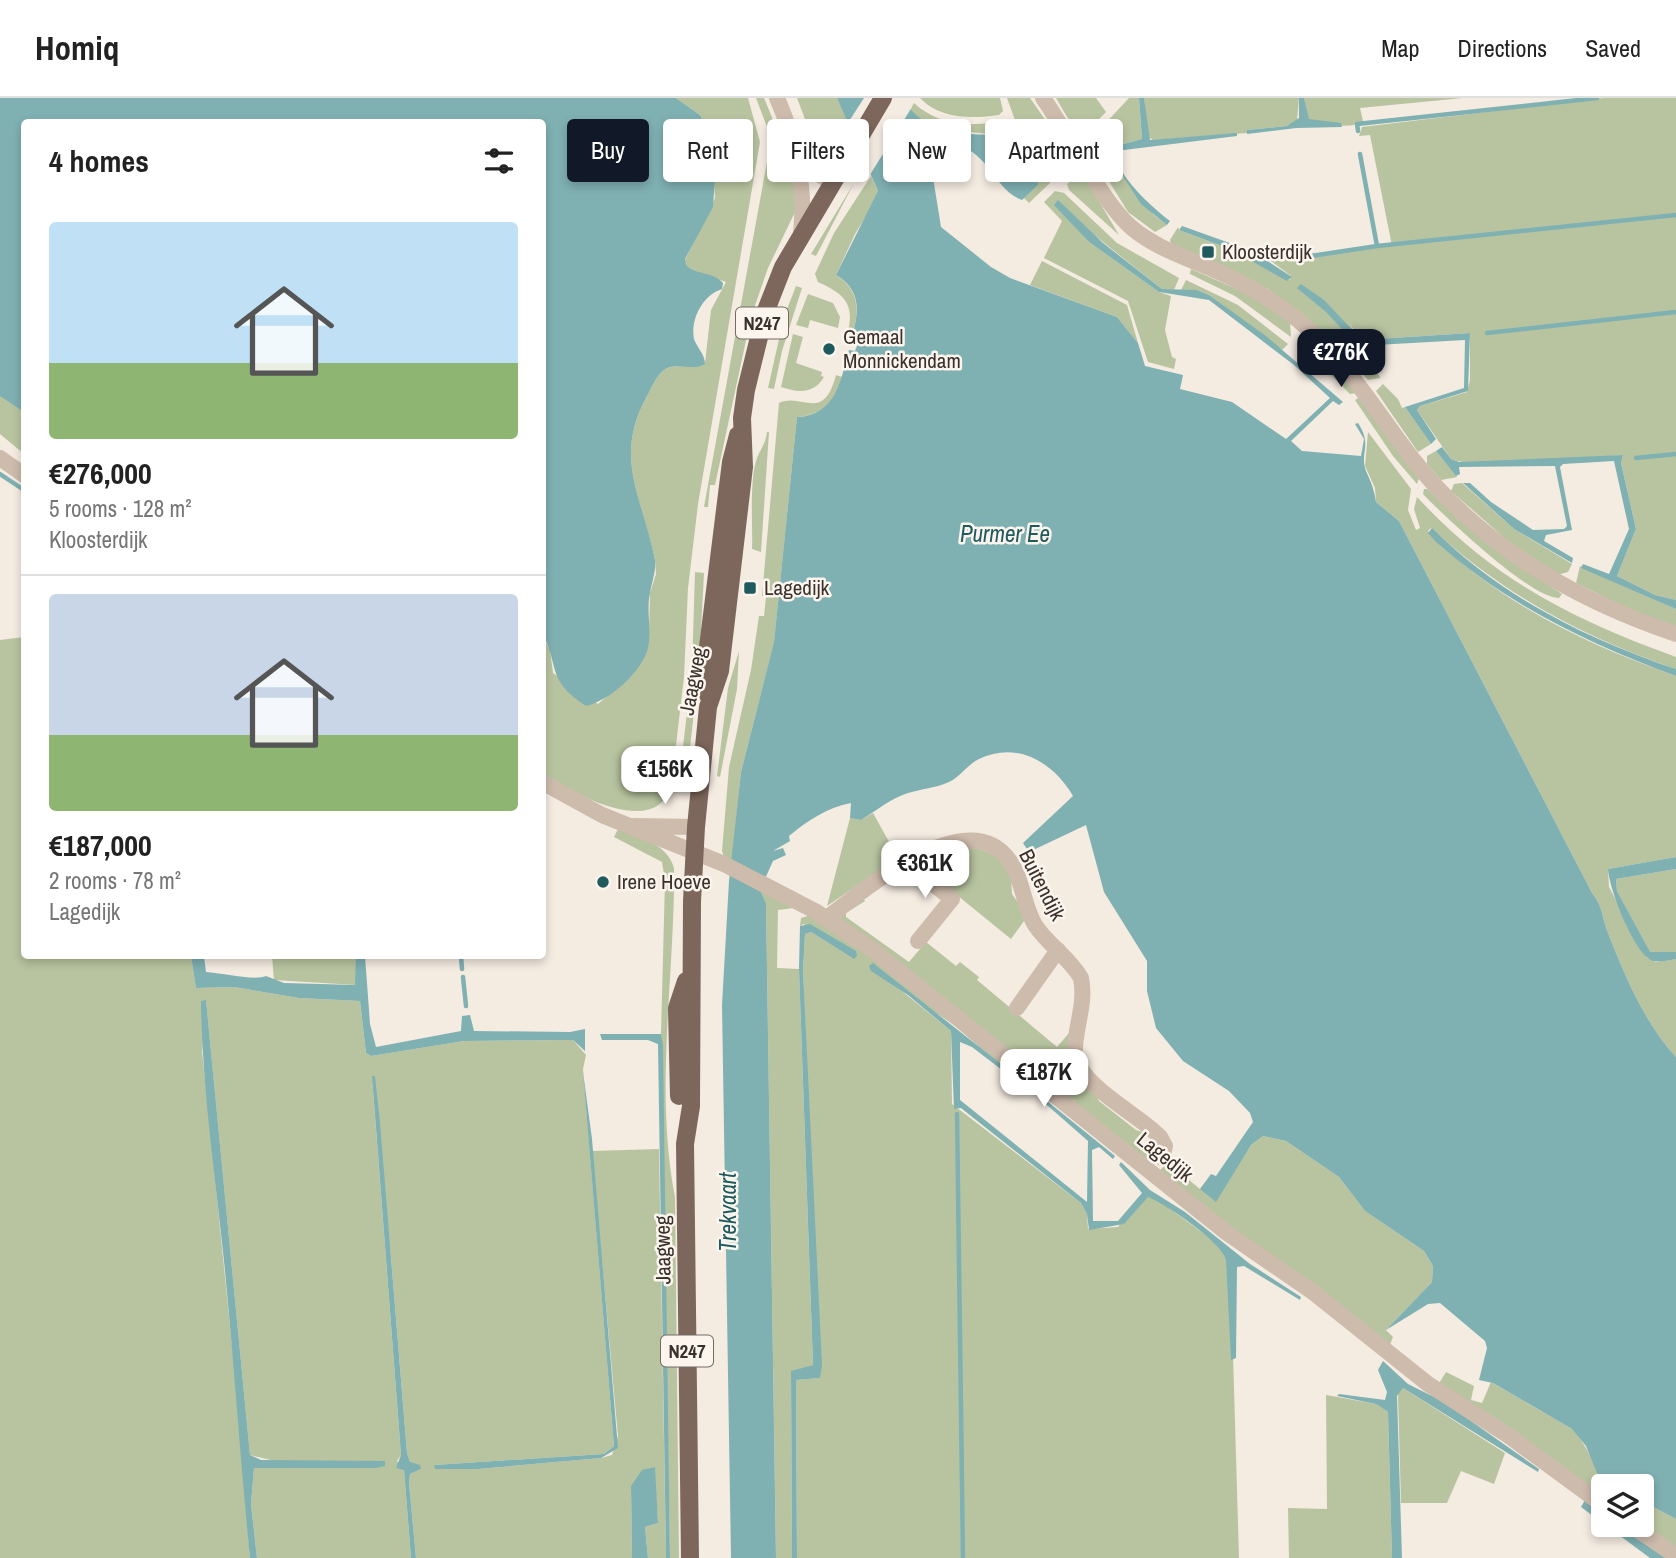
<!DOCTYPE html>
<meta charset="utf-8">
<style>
body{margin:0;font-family:"Archivo Narrow",sans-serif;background:#f6f6f6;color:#222;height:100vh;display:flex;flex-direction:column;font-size:26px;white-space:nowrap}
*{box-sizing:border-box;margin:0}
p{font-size:23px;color:#767676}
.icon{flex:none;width:38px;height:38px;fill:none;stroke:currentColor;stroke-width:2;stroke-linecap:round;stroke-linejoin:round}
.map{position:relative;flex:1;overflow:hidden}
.panel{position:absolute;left:21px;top:21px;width:525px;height:840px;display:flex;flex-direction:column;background:#fff;border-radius:7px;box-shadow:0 4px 10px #0003}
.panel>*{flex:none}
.top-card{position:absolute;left:567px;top:21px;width:665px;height:63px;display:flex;gap:14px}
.tools{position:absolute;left:1591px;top:1376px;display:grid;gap:14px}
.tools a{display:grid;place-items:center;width:63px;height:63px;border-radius:7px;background:#fff;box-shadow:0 4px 10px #0003;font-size:35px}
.price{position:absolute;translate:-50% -60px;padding:0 16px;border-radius:14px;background:#fff;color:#222;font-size:23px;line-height:46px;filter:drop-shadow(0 2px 4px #0008)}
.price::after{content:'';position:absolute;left:50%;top:42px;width:21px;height:16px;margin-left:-10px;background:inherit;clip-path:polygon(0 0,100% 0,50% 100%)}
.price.current{background:#111827;color:#fff}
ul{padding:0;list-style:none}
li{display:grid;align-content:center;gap:14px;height:371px;padding:0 28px}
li+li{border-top:2px solid #e0e0e0}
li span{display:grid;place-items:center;height:217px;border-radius:7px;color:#555}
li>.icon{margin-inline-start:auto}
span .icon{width:126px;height:126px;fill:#fffc;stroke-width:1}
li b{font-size:30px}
h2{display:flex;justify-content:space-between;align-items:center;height:84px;padding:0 28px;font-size:30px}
.pill{padding:0 24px;border-radius:7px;background:#fff;box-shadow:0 4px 10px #0003;font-size:24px;line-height:63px}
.pill.current{background:#111827;color:#fff}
header{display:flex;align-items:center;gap:42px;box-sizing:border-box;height:98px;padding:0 35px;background:#fff;border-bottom:2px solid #e0e0e0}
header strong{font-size:33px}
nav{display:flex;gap:38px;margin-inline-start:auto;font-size:24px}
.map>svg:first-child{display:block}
.green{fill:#b8c4a0}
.water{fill:#7fb0b2}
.pier{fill:#f4ebe1}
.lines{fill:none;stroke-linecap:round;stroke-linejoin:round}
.stream{stroke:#7fb0b2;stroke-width:4.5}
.minor{stroke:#cdbbac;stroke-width:16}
.major{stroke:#7d675c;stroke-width:18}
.poi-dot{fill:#1f5a5e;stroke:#fbf5ee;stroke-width:2.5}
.labels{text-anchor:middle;stroke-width:5;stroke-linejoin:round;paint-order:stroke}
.shield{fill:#fbf5ee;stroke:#756b66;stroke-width:2}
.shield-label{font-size:19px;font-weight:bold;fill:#3b302b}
.poi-label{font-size:21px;fill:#3b302b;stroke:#fbf5ee;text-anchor:start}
.street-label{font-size:21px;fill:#3b302b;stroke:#fbf5ee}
.water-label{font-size:23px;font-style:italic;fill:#1f5a5e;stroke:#fbf5ee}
</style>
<header>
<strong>Homiq</strong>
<nav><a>Map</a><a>Directions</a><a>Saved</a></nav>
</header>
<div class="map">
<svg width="1676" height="1460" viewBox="0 0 1676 1460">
<rect width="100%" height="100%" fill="#f4ebe1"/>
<path class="green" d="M676,0H748L760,44L698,406L688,490L684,579L671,690C652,741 573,694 543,677L542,537L550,552L553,575L598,606L624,584L649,535L650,495L656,476L655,462C643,401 613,361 646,300C651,291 656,278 664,272C677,263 692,274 705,265L711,212L726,184L696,174L686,168L685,162L715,100L710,34L700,17Z
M756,0H764L795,75V114L768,170L751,219L715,387H710L708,409H704L769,53L767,29Z
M797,0H837L847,21L822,29L805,21Z
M920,0H1000L1003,13L999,17C972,21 940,21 920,0Z
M1007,0H1030L1069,56V65L1063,75H1055L1015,22Z
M1056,0H1096L1106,14C1078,44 1073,29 1056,0Z
M1129,0H1139L1142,41L1116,48L1109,57L1154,117L1167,127L1155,134L1128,114L1086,46Z
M1144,0H1299L1297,23L1287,28L1247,32V35L1153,42L1147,38Z
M1304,0H1463L1360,10L1363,23C1354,32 1321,26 1308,21Z
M1604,0H1676V502L1655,497L1617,478L1636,431L1621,365L1623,357C1591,359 1473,372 1451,361L1417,312L1420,308L1467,294L1470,282V235L1362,242L1348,224L1359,241L1358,248L1363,250L1343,255L1305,218L1268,191L1171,146L1170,142L1178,129L1179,132L1230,151L1290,182L1291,178L1267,160L1392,148L1370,37L1359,38L1362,29Z
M914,5C931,21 954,27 976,26C986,26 999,23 1009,28C1021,34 1030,50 1038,61C1043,69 1050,76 1050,85L1029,105L1024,100L1038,87L1036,78L999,39C965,27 938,46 910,12Z
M871,78L878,93L877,100L855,136L836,177C858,191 860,210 853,234L848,233C855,204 842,195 818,184L815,176L834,135Z
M1076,79L1087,83L1119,137L1069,92L1067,86Z
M854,85L816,158L811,156Z
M1055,93L1064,95L1117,145L1179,180L1174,192L1162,191L1054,105L1089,144L1159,194L1171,198L1165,232L1172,259L1176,261L1174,271L1148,264L1128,203L1044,160L1062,123L1044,104Z
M1042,163L1127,207L1138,245L1117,219L1030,187Z
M1191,171L1255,199L1290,225L1291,239L1235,198L1190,176Z
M1186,182L1238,207L1288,246L1282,252L1209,197L1197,192H1181Z
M796,188L802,190L782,253L774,291L768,290L784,219Z
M808,196L833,205L840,219L838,230L810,222L808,230L796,227Z
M793,236L803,239L796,265L822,274L821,278L824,279C814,296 798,295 781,289Z
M1305,244H1312L1356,295L1350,296L1302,248Z
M1364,257L1380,279V280L1368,282L1351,263Z
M836,277L842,279C833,303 824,317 797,319L774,545L741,674L732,763L724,759L722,753L729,669L751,572L759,518H764L766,499L762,498L779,305C802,294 823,326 836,277Z
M1383,286L1398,301L1402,310L1405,309L1431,346L1418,354L1376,293Z
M0,295L24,312V356L0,336Z
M1360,299L1419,380L1417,386L1393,358L1355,302Z
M767,334H769L761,454L752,451C753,426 749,382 757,360C761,350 766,345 767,334Z
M1368,334L1411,391L1408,412L1416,432L1420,430L1414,411L1417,399C1494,482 1571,521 1676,559V571C1584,540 1503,496 1431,430L1428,433C1436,446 1451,456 1463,466C1527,518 1599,551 1676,578V759L1608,771L1609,789L1647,860L1656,864L1676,861V959C1645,926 1624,876 1608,835C1602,820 1603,808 1592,795L1399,423L1376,404L1375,390L1365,368Z
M1436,353L1457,379L1441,382L1427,366V358Z
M1462,385L1514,431L1572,466L1568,474L1557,477L1517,451L1451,393L1454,386Z
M1424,391H1427L1493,450L1562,496L1559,500C1533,502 1444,418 1423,396Z
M1580,468L1676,511V530L1634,514L1576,485Z
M695,474L704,475L699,571L687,675L680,674L692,572Z
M24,539V858H191L196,890L234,889L299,900L360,903L366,955L371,958L464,943L573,942L586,957L583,971L614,1348L604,1356L434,1367L478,1371L601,1360L612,1357L618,1338L592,1053L659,1051L666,1460H648L645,1429L658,1425L654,1369L631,1388L632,1460H416L409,1385L410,1376L421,1371L410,1364L407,1355L391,1159L372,979L401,1357L397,1363L404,1372L411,1460H257L251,1406L254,1370L296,1368L250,1357L206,903L202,953L236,1287L250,1460H0V542Z
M739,553L737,591L720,679L717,678L728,590Z
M873,715L898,760L827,808L850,720L861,722Z
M618,731C640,740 667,745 674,770C675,879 654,990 675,1099L679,1460H670L661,936L665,783L662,764L614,739Z
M972,748L997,758L1011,779L1012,796L1022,810L1024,823L1011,841L931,776L924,766L928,760Z
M1676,771V854L1650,855L1617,793L1616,781Z
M760,792L793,810L778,812L777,870L799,871L813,1267L791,1274L792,1460H776L766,805Z
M863,800L865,803L846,815V819L909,864L926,844L956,868L960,864L979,879L977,882L1057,949L1069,935L1099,1003L1136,1032L1149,1036L1141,1045L1154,1055L1148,1064L1082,1014L1075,1003L1044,983L841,822L840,820Z
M811,817L847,840L1036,991L1007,973L954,927L892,885L951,933L952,1006L1081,1105L1087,1116L1088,1131L1118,1129L1146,1093L1230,1155L1239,1460H797L796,1282L819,1280L803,873L805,836L811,834L854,861L804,826L800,828L801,820Z
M272,858H356V887L274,882Z
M1263,1038L1286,1043L1339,1079L1365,1113L1424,1153L1433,1168L1432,1184L1386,1232L1393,1239L1389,1249L1158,1075L1167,1064L1200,1091L1243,1059L1251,1047Z
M1446,1274L1474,1288L1471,1302L1482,1305L1491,1284L1572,1331C1590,1349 1593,1373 1615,1388H1603V1401L1438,1287Z
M1403,1290L1505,1355L1494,1386L1461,1373L1447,1405H1401L1398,1296Z
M1326,1297L1376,1306L1388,1314L1392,1460H1289L1288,1410L1327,1411Z
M1642,1403L1676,1421V1454L1642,1426Z"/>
<path class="water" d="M0,0H676L700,17L714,44L716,61L713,109L685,161L686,167C697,178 713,173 723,185L722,191C703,197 690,221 694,241C697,250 705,256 705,266C692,274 676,263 664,272C656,278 651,291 646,300C613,361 643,400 655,462C656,475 652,483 650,495C646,513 652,532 648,550C642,574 609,603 586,608C547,582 560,572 543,536L542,24H24V314L0,298Z
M837,0H901C921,26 938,36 971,36C981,37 990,36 999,39L1038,81V87L1022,102C993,92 991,52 948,44C941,42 934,40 927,42L941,129L991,169L1010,180L1117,219L1138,245L1145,268L1183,277L1180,291L1232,304L1286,341L1330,300L1294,267L1209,202L1159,194L1089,144L1054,107L1058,102L1103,145L1162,191L1197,192L1209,197L1266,238L1343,304L1339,307L1333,303L1291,343L1302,353L1361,358L1364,341L1355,326L1358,325C1373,348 1359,354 1366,373C1371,384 1374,391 1376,404L1399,423L1592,795C1603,808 1602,820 1608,835C1624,876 1645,926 1676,959V1421L1642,1403V1388H1615L1605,1381L1597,1375L1586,1348L1572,1331L1493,1285L1479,1282L1487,1250L1485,1243L1440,1205L1428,1206L1386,1232L1432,1184L1433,1168L1424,1153L1365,1113L1339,1079L1286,1043L1263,1038L1251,1047L1216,1104L1200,1091L1211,1076L1216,1078L1253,1024L1250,1015L1229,993L1183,963L1156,930L1147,893V863L1104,794L1086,727L1029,754L1023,745L1073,698C1054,665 1017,642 979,661C967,667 960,679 949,684C936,690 921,691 908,695C890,701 877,712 861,722L850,720L851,705C828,709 807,723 789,738L790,743L773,753L783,750L786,757L773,763L760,792L766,805L776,1460H731L722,907L729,783L741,674L774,544L797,319C835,318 841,282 849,252L855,253L861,237L853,234C860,210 859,191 836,177L878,93Z
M1139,0H1144L1150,42L1237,35V38L1116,53C1113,75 1153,110 1170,123L1167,127L1141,106L1109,57L1116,48L1142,41Z
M1299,0H1304L1309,21L1341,25L1342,29L1296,30L1247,36V32L1287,28L1299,20Z
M1182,128L1266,158L1269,164L1292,179L1287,183L1230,151L1179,132Z
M1301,186L1324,202L1362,242L1470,235L1468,293L1420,308L1417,312L1436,341L1431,346L1405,309L1464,290L1465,242L1358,248L1326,214L1297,190Z
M1442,349L1451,361L1459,364L1623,357L1621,365L1636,431L1617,478L1655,497L1676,502V511L1581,470L1583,466L1609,476L1629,431L1614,363L1563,366L1560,369L1572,432L1546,437L1544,443L1573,460L1572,465L1514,431L1463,385H1470L1491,404L1533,432L1564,431L1567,428L1555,368L1459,369L1460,376L1456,378L1436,353Z
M1432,430C1500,498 1586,541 1676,571V578C1587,545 1508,507 1436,444L1428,435Z
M1676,759V771L1616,781L1617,793L1650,854H1676V861C1668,862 1656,866 1649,861C1632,849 1609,791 1608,771Z
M810,826L856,853L857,858L854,861L811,834L805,836L803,873L822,1267L820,1280L796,1282L797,1460H792L791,1273L813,1267L799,871L800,828Z
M191,858H204L206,874C222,875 254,883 266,878L284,885L355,887L356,858H365L370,926L376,949L461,933L462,918L470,917L474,933L570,934L585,931V953L573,942L464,943L371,958L366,955L360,903L299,900L234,889L196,890Z
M873,865L1035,993L1032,995L972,949L960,944V1002L1087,1104L1088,1043L1039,1000L1042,999L1115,1058L1113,1061L1099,1049L1092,1052L1093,1123H1118L1142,1095L1119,1067L1121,1064L1150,1092L1185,1114L1250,1166L1301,1199L1300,1202L1244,1168L1237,1169L1236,1260L1231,1262L1226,1162C1223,1145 1166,1106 1148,1099L1124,1126L1089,1132L1087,1116L1081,1105L961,1010L954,1011L951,933L908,897L871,873L869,868Z
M206,902L250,1357L261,1362L385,1363V1368L376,1370H254L251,1406L257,1460H250C240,1361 234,1262 224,1163C215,1076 202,990 201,903Z
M600,936H661L663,947L670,1460H666L658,946L648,942H602Z
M583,974L592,1041L618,1350L601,1360L478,1371H435L434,1367L604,1356L614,1348Z
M372,978H375L380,1025L407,1355L410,1364L420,1367L421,1371L410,1376L409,1385L416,1460H411L404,1372L396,1370L401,1357Z
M1383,1263L1408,1286L1444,1304L1539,1371L1538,1374L1403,1290L1397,1298L1402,1460H1392L1388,1314L1376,1306L1337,1298L1339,1296L1385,1302L1387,1294L1378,1272Z
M655,1369L658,1425L645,1429L648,1460H632L631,1388L642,1372Z
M1585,1402L1603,1415V1426H1619L1667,1460H1650L1581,1409Z"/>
<path class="pier" d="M864,0H906L912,9L868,80L846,28Z"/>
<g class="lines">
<path class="stream" d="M1358,33L1357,26L1597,0
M1360,56L1377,148L1676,117
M1298,160L1377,148
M1487,235L1676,214
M1636,360L1676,356
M0,376L24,392
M23,392L24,413
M461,858L462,871
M463,879L466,908
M957,1016L963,1460"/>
<path class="minor" d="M777,0C796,43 806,88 801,136
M1043,0C1067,34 1103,106 1132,130C1156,150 1185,159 1212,171C1243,184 1272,201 1298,222C1347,263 1377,315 1415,364C1483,449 1575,502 1676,536
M789,27L845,61
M797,54L809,70L831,84
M0,360L24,377
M542,684L602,717L724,766L815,813L870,850L1227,1135L1314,1195L1428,1286L1509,1338L1603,1407
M634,728L696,729
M906,764L952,801L918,843
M827,820C863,793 967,704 1009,762C1023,781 1023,807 1035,827C1048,847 1069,859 1081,880C1086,905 1076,926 1075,950C1074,987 1137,1014 1160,1039L1165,1048L1162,1060
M1017,910L1058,852
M1629,1426L1676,1458"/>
<path class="major" d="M708,597L706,565L731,364L738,337
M679,998L677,910L686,883
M690,1460L685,1046L691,1008L692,803L696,729L708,609L720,573L744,369L742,320L746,292L765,215L783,169L883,0"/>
</g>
<g class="poi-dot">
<rect x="1201" y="147" width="14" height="14" rx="3.5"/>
<circle cx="829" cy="251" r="7"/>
<rect x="743" y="483" width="14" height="14" rx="3.5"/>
<circle cx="603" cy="784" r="7"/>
</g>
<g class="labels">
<g class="shield">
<rect x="736" y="209.5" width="52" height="31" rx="5"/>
<rect x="661" y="1237.5" width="52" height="31" rx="5"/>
</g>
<g class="shield-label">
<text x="762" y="232">N247</text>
<text x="687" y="1260">N247</text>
</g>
<g class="poi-label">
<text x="1222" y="161">Kloosterdijk</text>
<text x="843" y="246">Gemaal<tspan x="843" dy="24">Monnickendam</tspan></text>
<text x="764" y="497">Lagedijk</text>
<text x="617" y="791">Irene Hoeve</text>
</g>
<g class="street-label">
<text transform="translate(693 583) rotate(-79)" y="7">Jaagweg</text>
<text transform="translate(1042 787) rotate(63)" y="7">Buitendijk</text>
<text transform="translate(1165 1059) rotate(39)" y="7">Lagedijk</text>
<text transform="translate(663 1152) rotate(-91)" y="7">Jaagweg</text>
</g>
<g class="water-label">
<text x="1005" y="444">Purmer Ee</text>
<text transform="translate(728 1114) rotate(-90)" y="8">Trekvaart</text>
</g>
</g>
</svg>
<div class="tools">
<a><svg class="icon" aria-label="layers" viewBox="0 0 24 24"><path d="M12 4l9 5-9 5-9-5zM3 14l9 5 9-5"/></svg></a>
</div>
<b class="price current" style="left:1341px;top:291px">€276K</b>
<b class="price" style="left:665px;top:708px">€156K</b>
<b class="price" style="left:925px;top:802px">€361K</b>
<b class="price" style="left:1044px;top:1011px">€187K</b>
<div class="top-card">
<a class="pill current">Buy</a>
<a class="pill">Rent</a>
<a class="pill">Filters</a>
<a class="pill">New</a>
<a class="pill">Apartment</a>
</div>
<section class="panel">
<h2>4 homes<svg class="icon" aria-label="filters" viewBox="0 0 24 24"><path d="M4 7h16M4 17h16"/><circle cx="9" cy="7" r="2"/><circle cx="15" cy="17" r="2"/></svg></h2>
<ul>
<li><span style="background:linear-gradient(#bfe0f5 65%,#8fb573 0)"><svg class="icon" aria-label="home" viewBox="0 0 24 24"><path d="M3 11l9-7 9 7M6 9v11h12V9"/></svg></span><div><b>€276,000</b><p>5 rooms · 128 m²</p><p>Kloosterdijk</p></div></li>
<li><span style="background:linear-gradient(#c9d6e8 65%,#8fb573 0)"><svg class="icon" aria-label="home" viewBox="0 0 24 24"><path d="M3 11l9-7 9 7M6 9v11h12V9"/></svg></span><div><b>€187,000</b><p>2 rooms · 78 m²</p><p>Lagedijk</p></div></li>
</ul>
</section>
</div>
